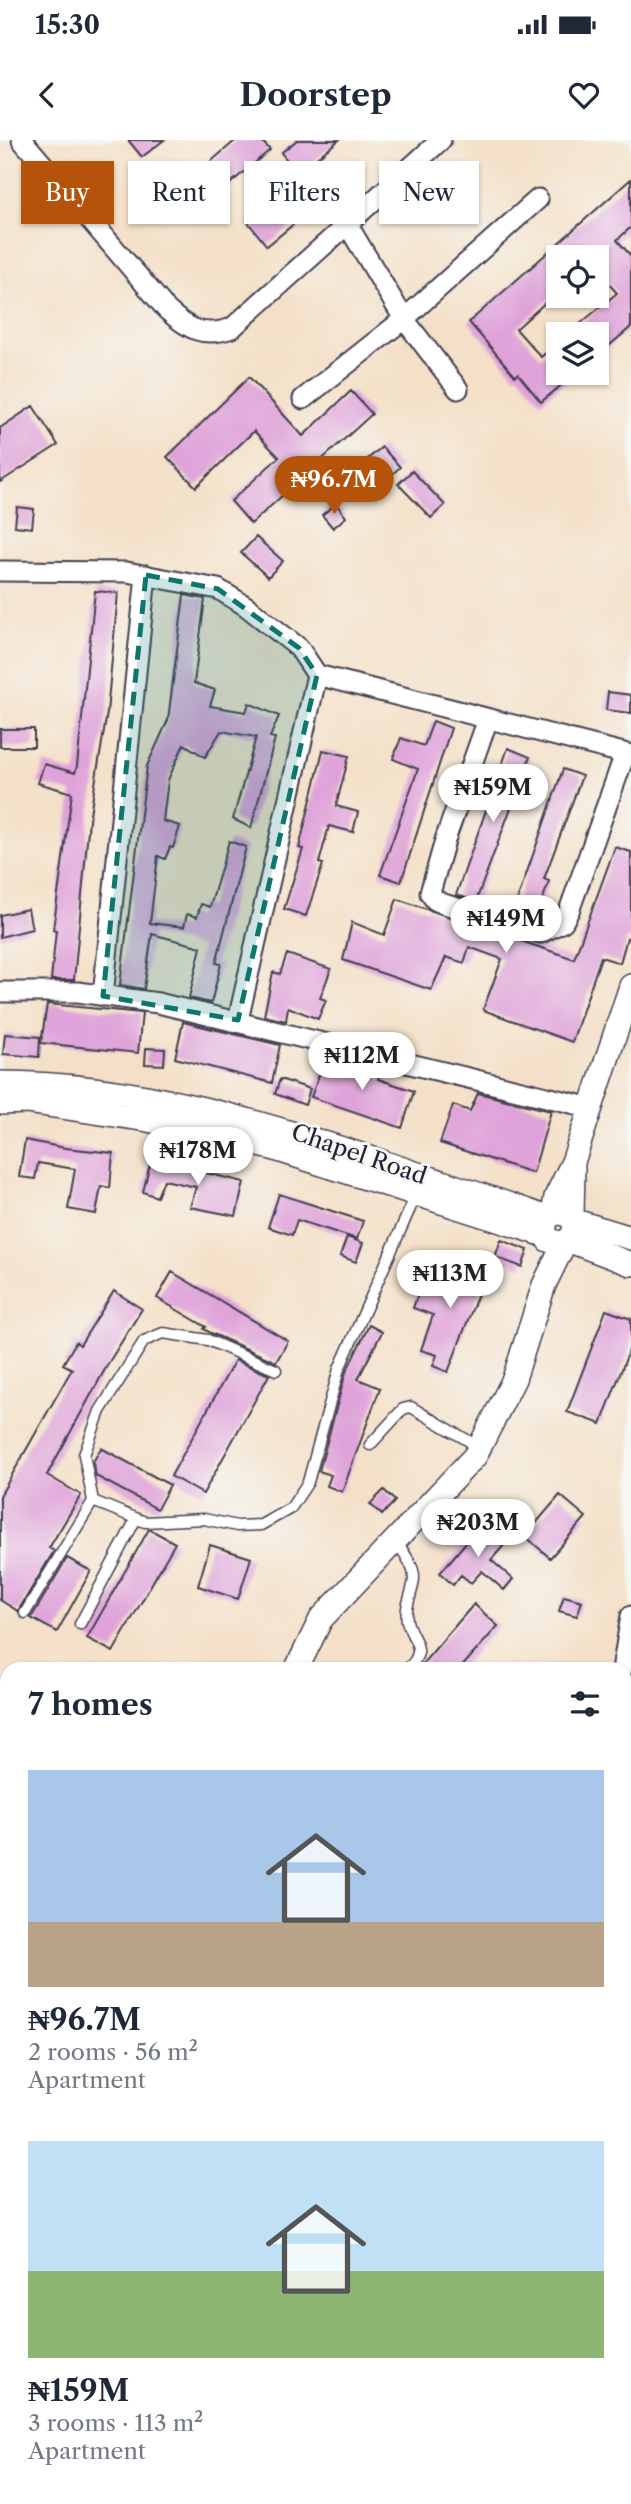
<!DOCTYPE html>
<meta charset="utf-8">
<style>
body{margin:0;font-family:"Libre Caslon Text",serif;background:#f2f2f3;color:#1f2937;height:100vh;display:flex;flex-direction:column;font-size:26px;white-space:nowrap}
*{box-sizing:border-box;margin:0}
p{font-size:23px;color:#747a83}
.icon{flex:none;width:38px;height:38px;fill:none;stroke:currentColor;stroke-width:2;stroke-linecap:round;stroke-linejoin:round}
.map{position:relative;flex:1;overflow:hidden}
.drawer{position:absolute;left:0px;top:1522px;width:632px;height:842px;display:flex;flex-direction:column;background:#fff;border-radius:21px 21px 0 0;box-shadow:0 2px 5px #0004}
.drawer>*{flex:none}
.top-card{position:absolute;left:21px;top:21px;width:590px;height:63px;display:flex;gap:14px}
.buttons{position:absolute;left:546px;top:105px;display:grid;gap:14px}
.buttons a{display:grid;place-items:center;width:63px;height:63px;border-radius:0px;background:#fff;box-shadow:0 2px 5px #0004;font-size:35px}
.price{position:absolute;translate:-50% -60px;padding:0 16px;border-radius:24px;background:#fff;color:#222;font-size:23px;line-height:46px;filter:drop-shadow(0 2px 4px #0008)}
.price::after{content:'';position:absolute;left:50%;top:42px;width:21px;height:16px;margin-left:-10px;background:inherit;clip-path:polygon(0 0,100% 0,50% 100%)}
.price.selected{background:#b45309;color:#fff}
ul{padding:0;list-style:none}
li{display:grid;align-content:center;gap:14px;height:371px;padding:0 28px}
li span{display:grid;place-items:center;height:217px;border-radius:0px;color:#555}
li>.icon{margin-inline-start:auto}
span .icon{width:126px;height:126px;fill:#fffc;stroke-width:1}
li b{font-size:30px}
h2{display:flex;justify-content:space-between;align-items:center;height:84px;padding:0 28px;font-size:30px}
.chip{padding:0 24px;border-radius:0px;background:#fff;box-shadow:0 2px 5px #0004;font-size:24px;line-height:63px}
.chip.selected{background:#b45309;color:#fff}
.status{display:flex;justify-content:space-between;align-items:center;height:49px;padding:0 35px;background:#fff;direction:ltr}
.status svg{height:19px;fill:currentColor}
header{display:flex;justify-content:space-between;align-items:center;height:91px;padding:0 28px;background:#fff;font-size:32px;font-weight:800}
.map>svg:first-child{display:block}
.building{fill:#dfa3d9}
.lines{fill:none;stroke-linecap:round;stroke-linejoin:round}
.service-casing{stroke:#423e50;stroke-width:13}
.minor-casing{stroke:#423e50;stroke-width:23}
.tertiary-casing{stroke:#423e50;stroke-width:26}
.service{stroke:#fff;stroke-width:10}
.minor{stroke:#fff;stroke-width:19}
.tertiary{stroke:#fff;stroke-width:23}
.marked{fill:#0f766e;fill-opacity:0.2;stroke:#0f766e;stroke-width:5;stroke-dasharray:14 9;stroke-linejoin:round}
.labels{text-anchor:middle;stroke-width:6;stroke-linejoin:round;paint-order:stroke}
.street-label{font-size:23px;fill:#22223b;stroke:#f6f6f2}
</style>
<div class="status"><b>15:30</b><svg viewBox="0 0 49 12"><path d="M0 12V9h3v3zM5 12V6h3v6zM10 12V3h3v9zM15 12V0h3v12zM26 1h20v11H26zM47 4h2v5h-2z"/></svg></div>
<header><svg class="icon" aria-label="back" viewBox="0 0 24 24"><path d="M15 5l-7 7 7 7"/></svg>Doorstep<svg class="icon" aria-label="heart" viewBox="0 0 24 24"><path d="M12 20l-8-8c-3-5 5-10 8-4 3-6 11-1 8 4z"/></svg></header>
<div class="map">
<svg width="631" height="2364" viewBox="0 0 631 2364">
<rect width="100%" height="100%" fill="#f6f6f2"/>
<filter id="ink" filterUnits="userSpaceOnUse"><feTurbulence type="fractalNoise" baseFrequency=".0143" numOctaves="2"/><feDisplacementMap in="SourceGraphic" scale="14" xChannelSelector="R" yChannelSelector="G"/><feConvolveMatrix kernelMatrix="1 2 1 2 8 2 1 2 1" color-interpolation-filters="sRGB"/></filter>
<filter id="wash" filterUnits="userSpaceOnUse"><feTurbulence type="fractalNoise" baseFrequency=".00686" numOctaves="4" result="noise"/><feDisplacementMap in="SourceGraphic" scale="28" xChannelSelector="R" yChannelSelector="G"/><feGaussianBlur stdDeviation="1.57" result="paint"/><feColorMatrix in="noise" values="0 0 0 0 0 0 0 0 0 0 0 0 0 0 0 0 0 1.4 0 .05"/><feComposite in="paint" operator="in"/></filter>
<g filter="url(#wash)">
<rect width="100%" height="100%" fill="#f4e0c8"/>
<g id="blocks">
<path class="building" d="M128,0H164L142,17Z
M236,0H261L270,10L220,52L201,30Z
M297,0H339L298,33L281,13Z
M631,39V87L617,100L631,116V187L597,216V194H568L617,153L597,131V117H558V151L516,189L541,217L558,202V233H576L541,262L518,234L515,236L469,182Z
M291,44L312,69L267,106L247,81Z
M249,237L303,296L351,251L372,274L251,384L231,361L279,317L254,291L196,347L167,317Z
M33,266L58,305L0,342V288Z
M382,307L400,327L383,343L364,322Z
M412,331L445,365L431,378L398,344Z
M336,364L346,377L333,388L322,375Z
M17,367L34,369L32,388L15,386Z
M256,397L283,421L268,437L241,413Z
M95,451L118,453L107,573L89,680L74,840H51L56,790H53L72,653L38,643L44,624L75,633L77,626Z
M184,455L205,459L194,543L215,550L210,566L246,572L249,563L279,576L270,597L275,598L251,688L233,679L256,597L221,591L205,617L184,604L168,640L163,681L180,686L173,708L170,707L165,719L158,716L150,783L184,787L187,774L197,777L201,764L210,767L229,701L246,707L216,823L221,824L211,863L189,858L201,807L152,794L144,849L120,845L147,626L168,580Z
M608,552L631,555V573L606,570Z
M433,581L451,588L401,742L380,735L418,629L393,619L401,598L424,606Z
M0,589H34V607H0Z
M508,608L530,617L476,761L456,755Z
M323,610L349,616L336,666L358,672L353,692L329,686L319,723L323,724L306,776L284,769L303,709L299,708Z
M563,629L582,636L544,739L549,741L536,779L513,772Z
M615,707L631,712V799L627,798L620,823L601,817L572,902L483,870L502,819L469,807L464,823L446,817L431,850L343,820L352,782L384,795L397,759L574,819Z
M28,769L32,789L0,797V775Z
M287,814L331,829L320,858L326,860L318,879L288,867L286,881L264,876L273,832L280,834Z
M47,864L142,873L138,913L41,903Z
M183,882L280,905L272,943L175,918Z
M5,894L40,897L39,917L3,914Z
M146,908L165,909L164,925L145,924Z
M325,919L381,930L378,939L414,951L402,988L311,957Z
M280,939L310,949L305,965L275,954Z
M478,953L551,971L533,1033L440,1003L453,965L470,971Z
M25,1000L65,1008L113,1013L110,1048L101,1046L96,1074L68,1069L75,1029L38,1023L35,1039L19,1037Z
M151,1020L244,1042L236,1076L190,1067L196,1047L164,1040L157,1057L143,1052Z
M279,1054L363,1081L357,1099L297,1080L292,1095L268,1087Z
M347,1097L363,1103L356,1122L340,1116Z
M501,1100L528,1110L522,1127L495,1117Z
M455,1116L488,1128L448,1232L433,1226L437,1215L421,1210L433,1175L413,1168L421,1145L442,1152Z
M172,1132L288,1201L276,1222L211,1193L204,1189L206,1187L157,1158Z
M114,1151L142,1169L109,1222L47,1335L81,1355L49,1408L54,1411L18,1471L0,1460V1356L72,1229L63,1224L76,1202L80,1205Z
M606,1170L631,1179V1205L601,1284L567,1272Z
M369,1185L382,1192L358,1239L380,1248L342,1352L327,1346L331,1335L319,1331L346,1232Z
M235,1220L269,1235L203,1354L171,1336Z
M101,1308L170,1345L157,1369L96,1336L93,1322Z
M384,1350L395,1361L382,1375L370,1364Z
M560,1355L586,1377L550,1418L525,1396Z
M483,1382L506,1403L491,1420L513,1439L504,1450L482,1431L471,1443L461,1435L453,1445L440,1433Z
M149,1389L175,1403L113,1512L87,1498Z
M210,1405L251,1418L238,1459L198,1446Z
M67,1418L91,1431L57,1492L31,1478Z
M564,1456L582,1461L577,1476L559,1471Z
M474,1464L498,1486L459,1530H417Z"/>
</g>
</g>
<g filter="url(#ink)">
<use href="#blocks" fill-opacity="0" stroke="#423e50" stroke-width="2"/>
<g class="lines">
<g class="service-casing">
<path id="service" d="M370,1305L403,1269L411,1267L479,1307
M93,1361L84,1315L100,1271L144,1201L163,1193L208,1200L276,1230
M397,1402C403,1412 414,1425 414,1437C414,1452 404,1465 407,1481C412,1502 430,1509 406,1530
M25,1473L93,1361L145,1382L204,1379L237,1386L261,1385L291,1368L308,1342L339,1229L416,1055
M80,1484L136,1379
M625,1951L631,1954
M4,2158L7,2159"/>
</g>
<g class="minor-casing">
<path id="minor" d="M22,0L167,170C188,189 203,198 232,188L441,0
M347,84L404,179L458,249
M303,259L404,179L538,59
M0,431L127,432L218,449L246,466L299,508L317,535L631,615
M488,579L446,697L430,753L435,760L444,764L541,793L563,782L569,771L625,614
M0,852H78L158,863L592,968
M103,856L146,435
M238,880L317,535
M622,1530L631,1476
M625,1752L631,1753
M0,2279L7,2288"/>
</g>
<g class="tertiary-casing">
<path id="tertiary" d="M0,943C139,943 270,984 400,1028C449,1045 499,1060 547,1078
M0,963L27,962L148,980L272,1008L545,1095
M553,1073L556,1057L573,1022L631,846
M572,1077L558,1072L547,1078L544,1089L548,1100L564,1104L576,1092L572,1077L573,1028
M575,1081L631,1098
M570,1101L631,1124
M296,1530L321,1479L475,1316L514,1239L544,1145L564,1104
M19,2364L22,2357"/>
</g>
<use href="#service" class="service"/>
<use href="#minor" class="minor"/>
<use href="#tertiary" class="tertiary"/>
</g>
</g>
<path class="marked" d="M146,435L218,449L299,508L317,535L238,880L103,856Z"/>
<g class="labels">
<g class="street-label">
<text transform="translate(359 1014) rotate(19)" y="8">Chapel Road</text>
</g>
</g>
</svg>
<div class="buttons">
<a><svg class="icon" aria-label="locate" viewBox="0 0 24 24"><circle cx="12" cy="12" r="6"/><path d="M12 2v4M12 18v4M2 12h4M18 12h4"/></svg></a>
<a><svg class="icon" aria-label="layers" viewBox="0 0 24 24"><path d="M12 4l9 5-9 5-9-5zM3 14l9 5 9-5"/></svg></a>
</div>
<b class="price selected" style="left:334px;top:376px">₦96.7M</b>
<b class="price" style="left:493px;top:684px">₦159M</b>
<b class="price" style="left:506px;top:815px">₦149M</b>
<b class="price" style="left:362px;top:952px">₦112M</b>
<b class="price" style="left:198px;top:1047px">₦178M</b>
<b class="price" style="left:450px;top:1170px">₦113M</b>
<b class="price" style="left:478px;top:1419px">₦203M</b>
<div class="top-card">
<a class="chip selected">Buy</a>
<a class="chip">Rent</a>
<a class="chip">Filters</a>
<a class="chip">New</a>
</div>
<section class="drawer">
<h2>7 homes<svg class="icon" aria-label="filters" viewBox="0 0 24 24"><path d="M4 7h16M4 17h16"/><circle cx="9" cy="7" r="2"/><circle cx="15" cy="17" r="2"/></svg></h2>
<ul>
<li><span style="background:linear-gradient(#a9c7e8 70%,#b9a48a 0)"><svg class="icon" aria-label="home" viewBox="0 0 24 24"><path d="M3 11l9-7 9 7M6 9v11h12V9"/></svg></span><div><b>₦96.7M</b><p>2 rooms · 56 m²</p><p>Apartment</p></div></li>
<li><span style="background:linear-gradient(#bfe0f5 60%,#8fb573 0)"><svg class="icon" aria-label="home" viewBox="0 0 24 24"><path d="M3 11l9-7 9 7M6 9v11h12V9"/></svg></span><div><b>₦159M</b><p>3 rooms · 113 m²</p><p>Apartment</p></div></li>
</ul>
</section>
</div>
